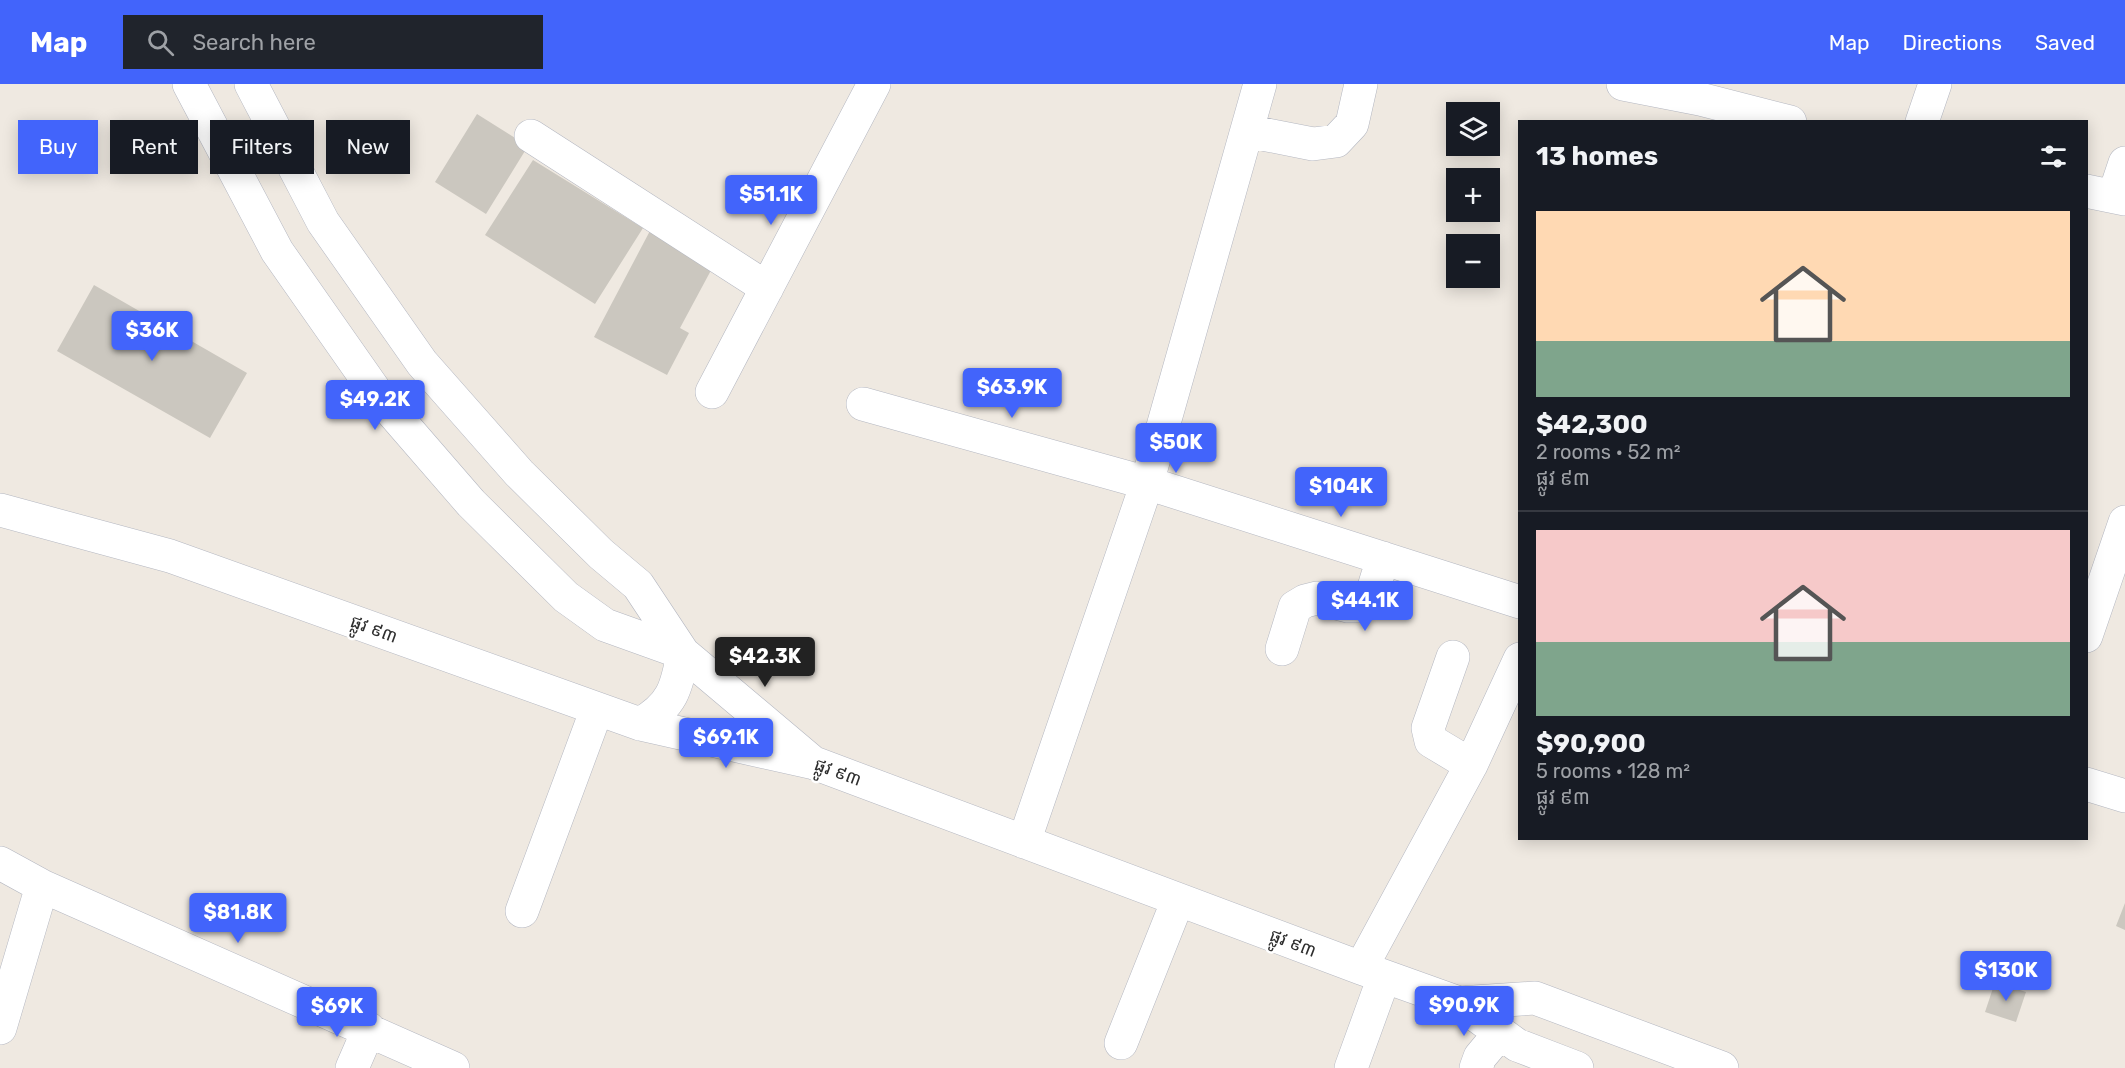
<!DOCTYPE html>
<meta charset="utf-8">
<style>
body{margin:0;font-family:Rubik,"Noto Sans Khmer",sans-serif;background:#20242c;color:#f1f3f6;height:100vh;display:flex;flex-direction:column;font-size:22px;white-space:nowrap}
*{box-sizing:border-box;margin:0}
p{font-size:20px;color:#9ea1a6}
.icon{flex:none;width:33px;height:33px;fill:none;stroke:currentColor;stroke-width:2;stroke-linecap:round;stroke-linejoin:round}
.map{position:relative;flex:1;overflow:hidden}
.side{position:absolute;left:1518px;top:36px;width:570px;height:720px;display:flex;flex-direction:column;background:#171b24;border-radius:0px;box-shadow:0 3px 15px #0003}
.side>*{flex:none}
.banner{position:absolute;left:18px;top:36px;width:570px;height:54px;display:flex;gap:12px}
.tools{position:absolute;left:1446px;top:18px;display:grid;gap:12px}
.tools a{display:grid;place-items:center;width:54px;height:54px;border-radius:0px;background:#171b24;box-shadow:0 3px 15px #0003;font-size:30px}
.price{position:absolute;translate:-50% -51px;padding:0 14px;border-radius:6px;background:#4264fb;color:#fff;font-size:20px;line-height:39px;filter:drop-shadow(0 2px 3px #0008)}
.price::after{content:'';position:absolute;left:50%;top:36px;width:18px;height:14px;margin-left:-9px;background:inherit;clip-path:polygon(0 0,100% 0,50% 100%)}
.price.selected{background:#222;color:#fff}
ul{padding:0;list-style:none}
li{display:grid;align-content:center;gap:12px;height:318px;padding:0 18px}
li+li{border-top:2px solid #363941}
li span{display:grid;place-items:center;height:186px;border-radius:0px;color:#555}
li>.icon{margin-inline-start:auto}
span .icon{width:108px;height:108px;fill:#fffc;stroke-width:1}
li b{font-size:26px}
h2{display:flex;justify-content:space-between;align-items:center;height:72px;padding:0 18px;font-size:26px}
.pill{padding:0 21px;border-radius:0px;background:#171b24;box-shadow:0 3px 15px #0003;font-size:21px;line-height:54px}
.pill.selected{background:#4264fb;color:#fff}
header{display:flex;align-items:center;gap:36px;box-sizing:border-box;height:84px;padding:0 30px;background:#4264fb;color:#fff}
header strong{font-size:28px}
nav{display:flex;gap:33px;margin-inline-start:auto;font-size:21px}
.search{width:420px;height:54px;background:#20242c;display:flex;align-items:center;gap:15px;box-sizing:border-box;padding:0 21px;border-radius:0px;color:#9ea1a6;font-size:22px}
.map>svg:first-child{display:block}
.building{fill:#cbc7bf}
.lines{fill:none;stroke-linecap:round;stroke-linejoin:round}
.minor-casing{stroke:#b4b7c1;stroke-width:34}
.minor{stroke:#fff;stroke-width:33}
.labels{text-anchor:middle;stroke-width:5;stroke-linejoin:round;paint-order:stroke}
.street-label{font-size:18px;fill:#2e2e2e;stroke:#fff}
</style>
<header>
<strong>Map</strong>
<div class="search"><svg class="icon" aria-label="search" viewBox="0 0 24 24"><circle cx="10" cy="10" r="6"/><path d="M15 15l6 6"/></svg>Search here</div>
<nav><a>Map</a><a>Directions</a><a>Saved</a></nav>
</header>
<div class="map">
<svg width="2125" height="984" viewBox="0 0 2125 984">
<rect width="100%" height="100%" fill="#efe9e1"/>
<path class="building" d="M477,30L528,62L486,130L435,98Z
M533,76L643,144L595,220L485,151Z
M652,143L716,177L680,244L689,249L667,291L594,253Z
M94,201L247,289L210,354L57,267Z
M2125,819V846L2116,842Z
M1995,898L2026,908L2016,938L1985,928Z"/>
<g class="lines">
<g class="minor-casing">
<path id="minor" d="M189,0L277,167L380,314L471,419L566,513L605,541L683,569
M251,0L323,138L422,279L519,389L601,470L638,501L683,569L810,676
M1623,0L1700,15L1790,38
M1922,38L1935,0
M1247,47L1313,60L1336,57L1352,40L1361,0
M531,52L767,204
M2086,107L2125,115
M2114,112L2125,79
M712,308L874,0
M863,320L1147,399L1520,518
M0,426L170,472L640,640L814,679L1361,884L1459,919L1517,961L1577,984
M2086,552L2125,438
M1282,565L1295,523L1305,517L1317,514L1348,522H1362L1371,513L1383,474
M1453,573L1428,644L1431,657L1471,681
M640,640C672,622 677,604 683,569
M2086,700L2125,712
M1024,758L1147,399L1260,0
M0,779L42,802L453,984
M522,827L597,625
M1361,884L1471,681L1520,575
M1459,919L1535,914L1722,984
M0,944L42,802
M1121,959L1178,816
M352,984L369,945
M1351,984L1384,893
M1476,984L1480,973L1500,949"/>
</g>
<use href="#minor" class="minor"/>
</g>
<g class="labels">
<g class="street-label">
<text transform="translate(374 545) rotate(20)" y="6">ផ្លូវ ៩៣</text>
<text transform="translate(838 688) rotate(20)" y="6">ផ្លូវ ៩៣</text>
<text transform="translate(1293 859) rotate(21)" y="6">ផ្លូវ ៩៣</text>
</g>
</g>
</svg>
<div class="tools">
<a><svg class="icon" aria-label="layers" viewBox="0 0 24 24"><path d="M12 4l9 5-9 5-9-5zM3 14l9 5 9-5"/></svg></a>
<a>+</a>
<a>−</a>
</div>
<b class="price" style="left:771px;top:142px">$51.1K</b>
<b class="price" style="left:152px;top:278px">$36K</b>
<b class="price" style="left:1012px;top:335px">$63.9K</b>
<b class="price" style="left:375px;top:347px">$49.2K</b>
<b class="price" style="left:1176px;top:390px">$50K</b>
<b class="price" style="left:1341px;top:434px">$104K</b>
<b class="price" style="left:1365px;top:548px">$44.1K</b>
<b class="price selected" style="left:765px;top:604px">$42.3K</b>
<b class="price" style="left:726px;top:685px">$69.1K</b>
<b class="price" style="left:238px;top:860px">$81.8K</b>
<b class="price" style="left:2006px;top:918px">$130K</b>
<b class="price" style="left:1464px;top:953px">$90.9K</b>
<b class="price" style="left:337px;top:954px">$69K</b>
<div class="banner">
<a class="pill selected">Buy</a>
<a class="pill">Rent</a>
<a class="pill">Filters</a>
<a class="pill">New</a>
</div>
<section class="side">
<h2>13 homes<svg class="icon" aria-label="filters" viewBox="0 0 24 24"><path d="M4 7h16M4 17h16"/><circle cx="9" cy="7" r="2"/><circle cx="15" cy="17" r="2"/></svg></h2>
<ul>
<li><span style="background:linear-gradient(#ffd9b3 70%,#7fa58c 0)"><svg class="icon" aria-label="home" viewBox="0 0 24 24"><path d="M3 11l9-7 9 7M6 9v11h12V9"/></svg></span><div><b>$42,300</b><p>2 rooms · 52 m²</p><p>ផ្លូវ ៩៣</p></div></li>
<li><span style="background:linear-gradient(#f6c9c9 60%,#7fa58c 0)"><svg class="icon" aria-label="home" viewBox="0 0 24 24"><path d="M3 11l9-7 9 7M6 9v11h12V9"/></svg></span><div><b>$90,900</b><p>5 rooms · 128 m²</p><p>ផ្លូវ ៩៣</p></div></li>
</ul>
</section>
</div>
